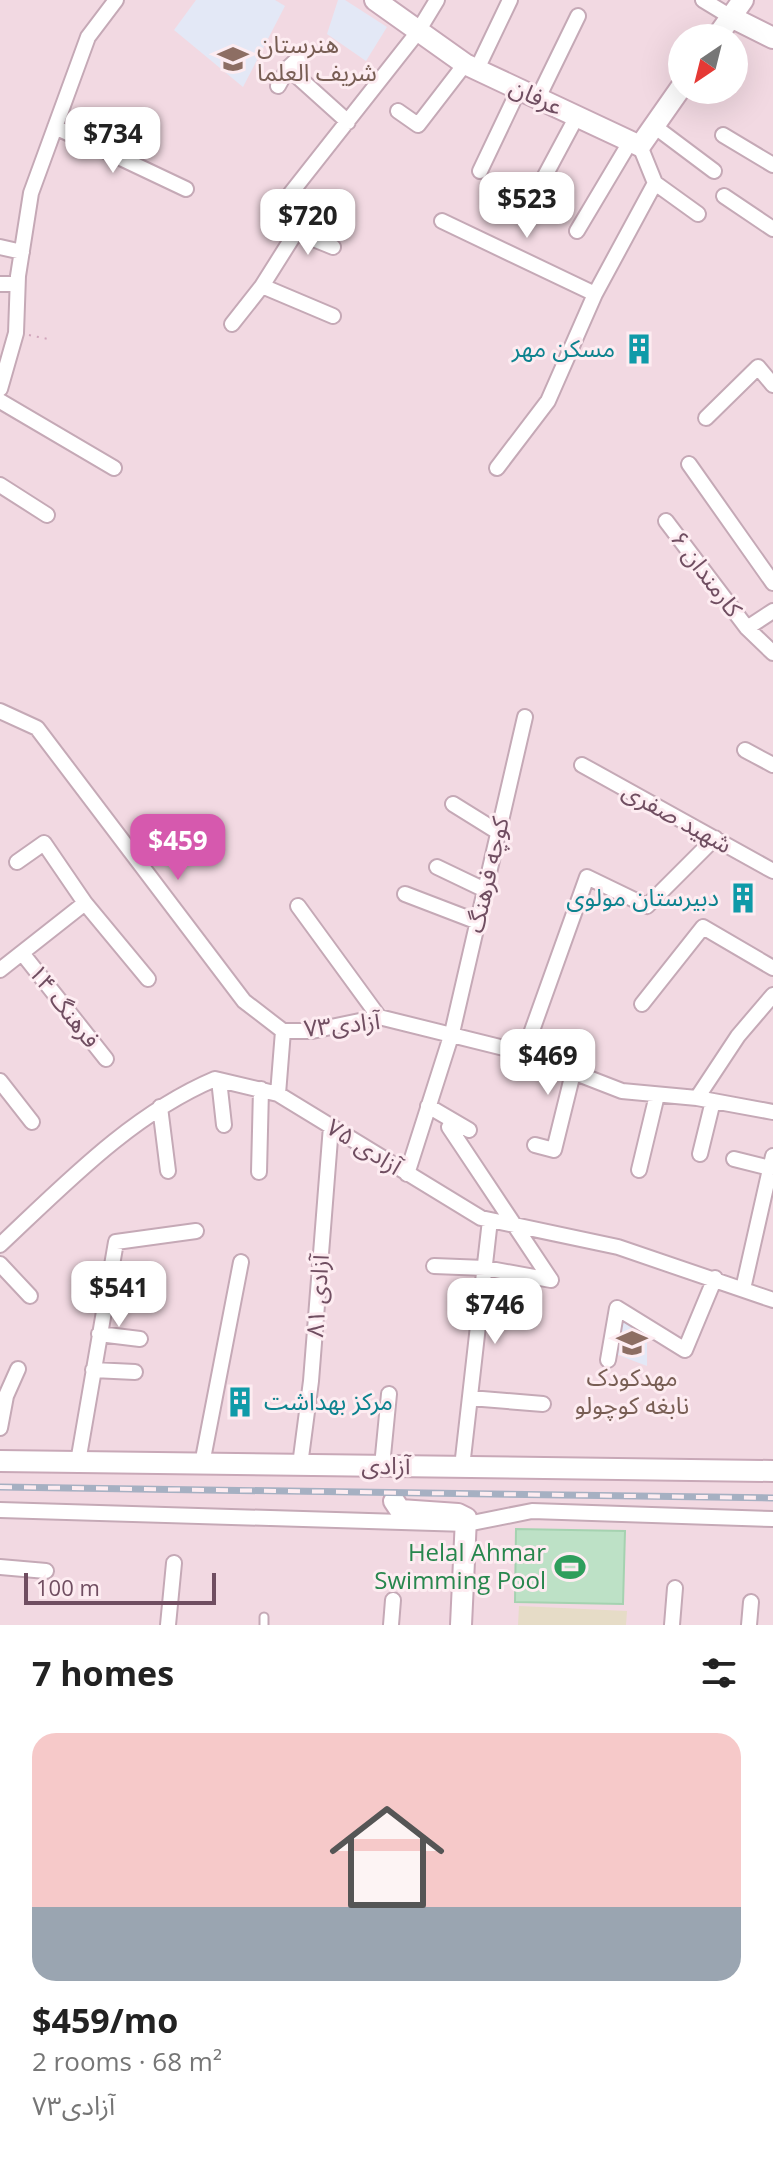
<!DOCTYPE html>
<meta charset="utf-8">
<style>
body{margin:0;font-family:"Open Sans","Noto Sans Arabic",sans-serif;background:#f6f6f6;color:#222;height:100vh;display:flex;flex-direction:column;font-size:30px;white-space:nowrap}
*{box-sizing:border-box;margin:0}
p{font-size:26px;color:#767676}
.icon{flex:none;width:44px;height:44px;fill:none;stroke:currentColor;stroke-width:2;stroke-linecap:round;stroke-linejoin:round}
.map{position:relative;height:1625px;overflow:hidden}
.panel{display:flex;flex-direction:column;background:#fff;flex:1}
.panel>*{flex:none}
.needle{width:52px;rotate:215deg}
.tools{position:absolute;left:668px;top:24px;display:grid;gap:16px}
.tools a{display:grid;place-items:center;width:80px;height:80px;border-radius:50%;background:#fff;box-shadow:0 8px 32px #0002;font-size:40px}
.scale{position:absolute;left:24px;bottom:20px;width:192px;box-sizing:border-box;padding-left:8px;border:4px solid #704e61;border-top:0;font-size:22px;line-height:28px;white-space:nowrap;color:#704e61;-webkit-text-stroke:6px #fdecf1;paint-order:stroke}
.price{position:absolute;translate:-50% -68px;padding:0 18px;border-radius:16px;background:#fff;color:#222;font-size:26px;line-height:52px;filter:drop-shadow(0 2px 4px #0008)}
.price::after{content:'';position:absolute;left:50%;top:48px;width:24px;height:18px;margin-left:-12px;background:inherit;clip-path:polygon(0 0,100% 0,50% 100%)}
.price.current{background:#d659ae;color:#fff}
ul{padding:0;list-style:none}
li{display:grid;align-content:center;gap:16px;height:424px;padding:0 32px}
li+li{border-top:2px solid #e0e0e0}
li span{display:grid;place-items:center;height:248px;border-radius:24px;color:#555}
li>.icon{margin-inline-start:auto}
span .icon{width:144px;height:144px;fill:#fffc;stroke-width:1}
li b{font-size:34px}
h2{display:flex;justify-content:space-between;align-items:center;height:96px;padding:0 32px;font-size:34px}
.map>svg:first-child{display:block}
.residential{fill:#f2d9e2;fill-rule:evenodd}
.education{fill:#e3e8f6}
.grass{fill:#e6dcc7}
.water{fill:#bde1c6;stroke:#a5d2b0;stroke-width:2}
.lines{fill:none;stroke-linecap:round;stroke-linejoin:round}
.lane-casing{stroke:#c5a9b6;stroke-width:11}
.street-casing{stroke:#c5a9b6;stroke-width:18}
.secondary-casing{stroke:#c8a8b7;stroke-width:24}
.path{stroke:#d1a5bb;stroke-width:2;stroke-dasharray:2 6;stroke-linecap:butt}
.lane{stroke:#fff;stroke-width:7}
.street{stroke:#fff;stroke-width:14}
.secondary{stroke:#fff;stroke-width:20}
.rail-casing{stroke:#a6b0c2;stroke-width:7}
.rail{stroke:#fdecf1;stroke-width:4;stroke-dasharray:12;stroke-linecap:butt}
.labels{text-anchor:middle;stroke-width:6;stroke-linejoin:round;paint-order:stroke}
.education-label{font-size:24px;fill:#785e54;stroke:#fdecf1;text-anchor:start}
.street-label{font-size:24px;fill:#704e61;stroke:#fdecf1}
.culture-label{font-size:24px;fill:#0d838f;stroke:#fdecf1;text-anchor:end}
.leisure-label{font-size:24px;fill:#27864d;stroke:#fdecf1;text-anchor:end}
</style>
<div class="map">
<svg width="773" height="1625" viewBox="0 0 773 1625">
<rect width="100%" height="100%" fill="#fae7ec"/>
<path class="residential" d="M0,0H773V1625H0ZM682,38H734V90H682Z"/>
<path class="education" d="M196,0H275L285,6L243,87L174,30Z
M338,0H345L387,27L366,61L327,34Z
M619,1314L647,1332V1366L618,1355Z"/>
<path class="grass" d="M519,1606L627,1611L626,1625H518Z"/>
<path class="water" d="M516,1529L625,1531L623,1604L515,1602Z"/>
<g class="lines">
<g class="lane-casing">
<path id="lane" d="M264,1625V1617"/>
</g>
<g class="street-casing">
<path id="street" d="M703,0L731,17
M288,68L301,56
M477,69L510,0
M278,86L288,68L348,122
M538,98L578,16
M398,111L418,125L465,64
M654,126L714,171
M55,127L186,189
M723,135L773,165
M640,146L655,183L698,214
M480,171L519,89
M539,187L577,116
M724,196L773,229
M442,221L595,294
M577,231L630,142
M296,232L333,247
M0,247L22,252
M0,284H17
M333,316L262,286L296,232L272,217L417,33L437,0
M232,324L262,286
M0,389L16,333L18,276L31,193L88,37L116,0
M0,401L114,468
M706,418L758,367L773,385
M689,464L773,583
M497,468L548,401L595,294L655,183
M0,485L47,515
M666,521L747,628L773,653
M747,628L773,611
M0,711L37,728L244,1001L283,1031H312L379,1017L524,1053L622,1091L697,1098L773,1112
M745,750L773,765
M582,765L773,871
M453,804L498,832
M17,862L44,843L85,903L148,979
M437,867L485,890
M405,894L478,922
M298,906L379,1017
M22,953L106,1059
M0,970L85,903
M642,1004L703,927L773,968
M524,1053L587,877L647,906L715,838
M219,1080L224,1125
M0,1081L32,1122
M278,1094L283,1031
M697,1098L738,1036L773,995
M428,1106L469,1130
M160,1107L168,1171
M535,1145L554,1150L573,1073
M700,1154L713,1101
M734,1159L770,1168
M639,1170L657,1095
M259,1172L261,1089
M407,1174L452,1033L525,717
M0,1245C65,1184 132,1114 215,1079L278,1094L481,1218L618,1247L773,1300
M0,1264L30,1296
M434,1266L485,1268L551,1280L449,1127
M743,1289L773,1156
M99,1334L140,1339
M608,1360L617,1308L685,1350L715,1278
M93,1370L135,1372
M470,1398L543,1404
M0,1428L6,1396L18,1369
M78,1462L116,1242L196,1231
M202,1464L241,1262
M300,1465L311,1381L331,1126
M382,1466L389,1394
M462,1467L490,1220
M0,1510L467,1524L532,1511L773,1519
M0,1567L46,1571
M168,1625L174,1563
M391,1625L393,1600
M672,1625L675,1588
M749,1625L751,1602"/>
</g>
<g class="secondary-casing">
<path id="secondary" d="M375,0L465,64L640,146L682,86
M731,17L773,38
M716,38L743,0
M0,1461L773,1471
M394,1501L400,1510L458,1514L466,1518L461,1625"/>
</g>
<path class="path" d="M29,335L48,339"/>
<use href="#lane" class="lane"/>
<use href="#street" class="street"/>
<use href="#secondary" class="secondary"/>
<g class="rail-casing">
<path id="rail" d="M0,1487L773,1498"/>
</g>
<use href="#rail" class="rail"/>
</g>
<defs>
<g id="school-bare" transform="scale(2.4)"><path d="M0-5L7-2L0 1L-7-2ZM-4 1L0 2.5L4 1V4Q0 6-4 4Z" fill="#8d6e63" stroke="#fdecf1" stroke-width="2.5" paint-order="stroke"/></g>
<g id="building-bare" transform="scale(2.4)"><path d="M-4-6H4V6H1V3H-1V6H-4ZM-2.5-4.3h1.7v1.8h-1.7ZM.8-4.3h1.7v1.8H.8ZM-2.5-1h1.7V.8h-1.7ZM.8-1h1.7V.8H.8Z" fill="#0f9aa8" stroke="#fdecf1" stroke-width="2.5" paint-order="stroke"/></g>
<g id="stadium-bare" transform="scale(2.4)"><path d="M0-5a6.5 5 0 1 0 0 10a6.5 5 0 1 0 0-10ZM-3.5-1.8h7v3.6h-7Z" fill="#2e9e5b" stroke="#fdecf1" stroke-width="2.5" paint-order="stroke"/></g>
</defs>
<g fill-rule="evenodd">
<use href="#school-bare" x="233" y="59"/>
<use href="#building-bare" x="639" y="349"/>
<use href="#building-bare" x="743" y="898"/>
<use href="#school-bare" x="632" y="1343"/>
<use href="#building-bare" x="240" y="1402"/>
<use href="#stadium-bare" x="570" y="1567"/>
</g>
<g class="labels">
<g class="education-label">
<text x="257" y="53">هنرستان<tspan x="257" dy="28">شریف العلما</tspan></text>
<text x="632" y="1386" text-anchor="middle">مهدکودک<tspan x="632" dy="28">نابغه کوچولو</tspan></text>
</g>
<g class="street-label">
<text transform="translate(536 97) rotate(25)" y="8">عرفان</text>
<text transform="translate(706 574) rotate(53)" y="8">کارمندان ۶</text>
<text transform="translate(677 818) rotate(29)" y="8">شهید صفری</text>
<text transform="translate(488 875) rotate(-77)" y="8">کوچه فرهنگ</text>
<text transform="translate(64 1006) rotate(52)" y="8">فرهنگ ۱۴</text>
<text transform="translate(342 1025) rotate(-6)" y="8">آزادی۷۳</text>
<text transform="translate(364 1147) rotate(32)" y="8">آزادی ۷۵</text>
<text transform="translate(318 1296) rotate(-86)" y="8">آزادی ۸۱</text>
<text transform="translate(386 1466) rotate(1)" y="8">آزادی</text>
</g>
<g class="culture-label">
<text x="615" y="357">مسکن مهر</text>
<text x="719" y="906">دبیرستان مولوی</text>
<text x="264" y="1410" text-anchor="start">مرکز بهداشت</text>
</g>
<g class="leisure-label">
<text x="546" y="1561">Helal Ahmar<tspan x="546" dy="28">Swimming Pool</tspan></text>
</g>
</g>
</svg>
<div class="tools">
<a><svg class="needle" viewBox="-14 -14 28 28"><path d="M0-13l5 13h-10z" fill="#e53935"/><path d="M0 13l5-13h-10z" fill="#767676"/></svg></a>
</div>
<div class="scale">100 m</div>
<b class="price" style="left:113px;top:175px">$734</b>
<b class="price" style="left:527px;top:240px">$523</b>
<b class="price" style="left:308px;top:257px">$720</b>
<b class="price current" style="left:178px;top:882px">$459</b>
<b class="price" style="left:548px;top:1097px">$469</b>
<b class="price" style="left:119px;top:1329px">$541</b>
<b class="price" style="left:495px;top:1346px">$746</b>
</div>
<section class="panel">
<h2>7 homes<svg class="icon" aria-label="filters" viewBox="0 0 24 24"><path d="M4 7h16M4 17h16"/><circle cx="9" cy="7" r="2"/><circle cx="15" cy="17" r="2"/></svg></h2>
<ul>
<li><span style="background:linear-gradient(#f6c9c9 70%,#9aa5b1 0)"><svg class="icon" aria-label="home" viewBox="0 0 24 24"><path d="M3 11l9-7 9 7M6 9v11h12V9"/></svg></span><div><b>$459/mo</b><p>2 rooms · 68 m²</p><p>آزادی۷۳</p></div></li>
</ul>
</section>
